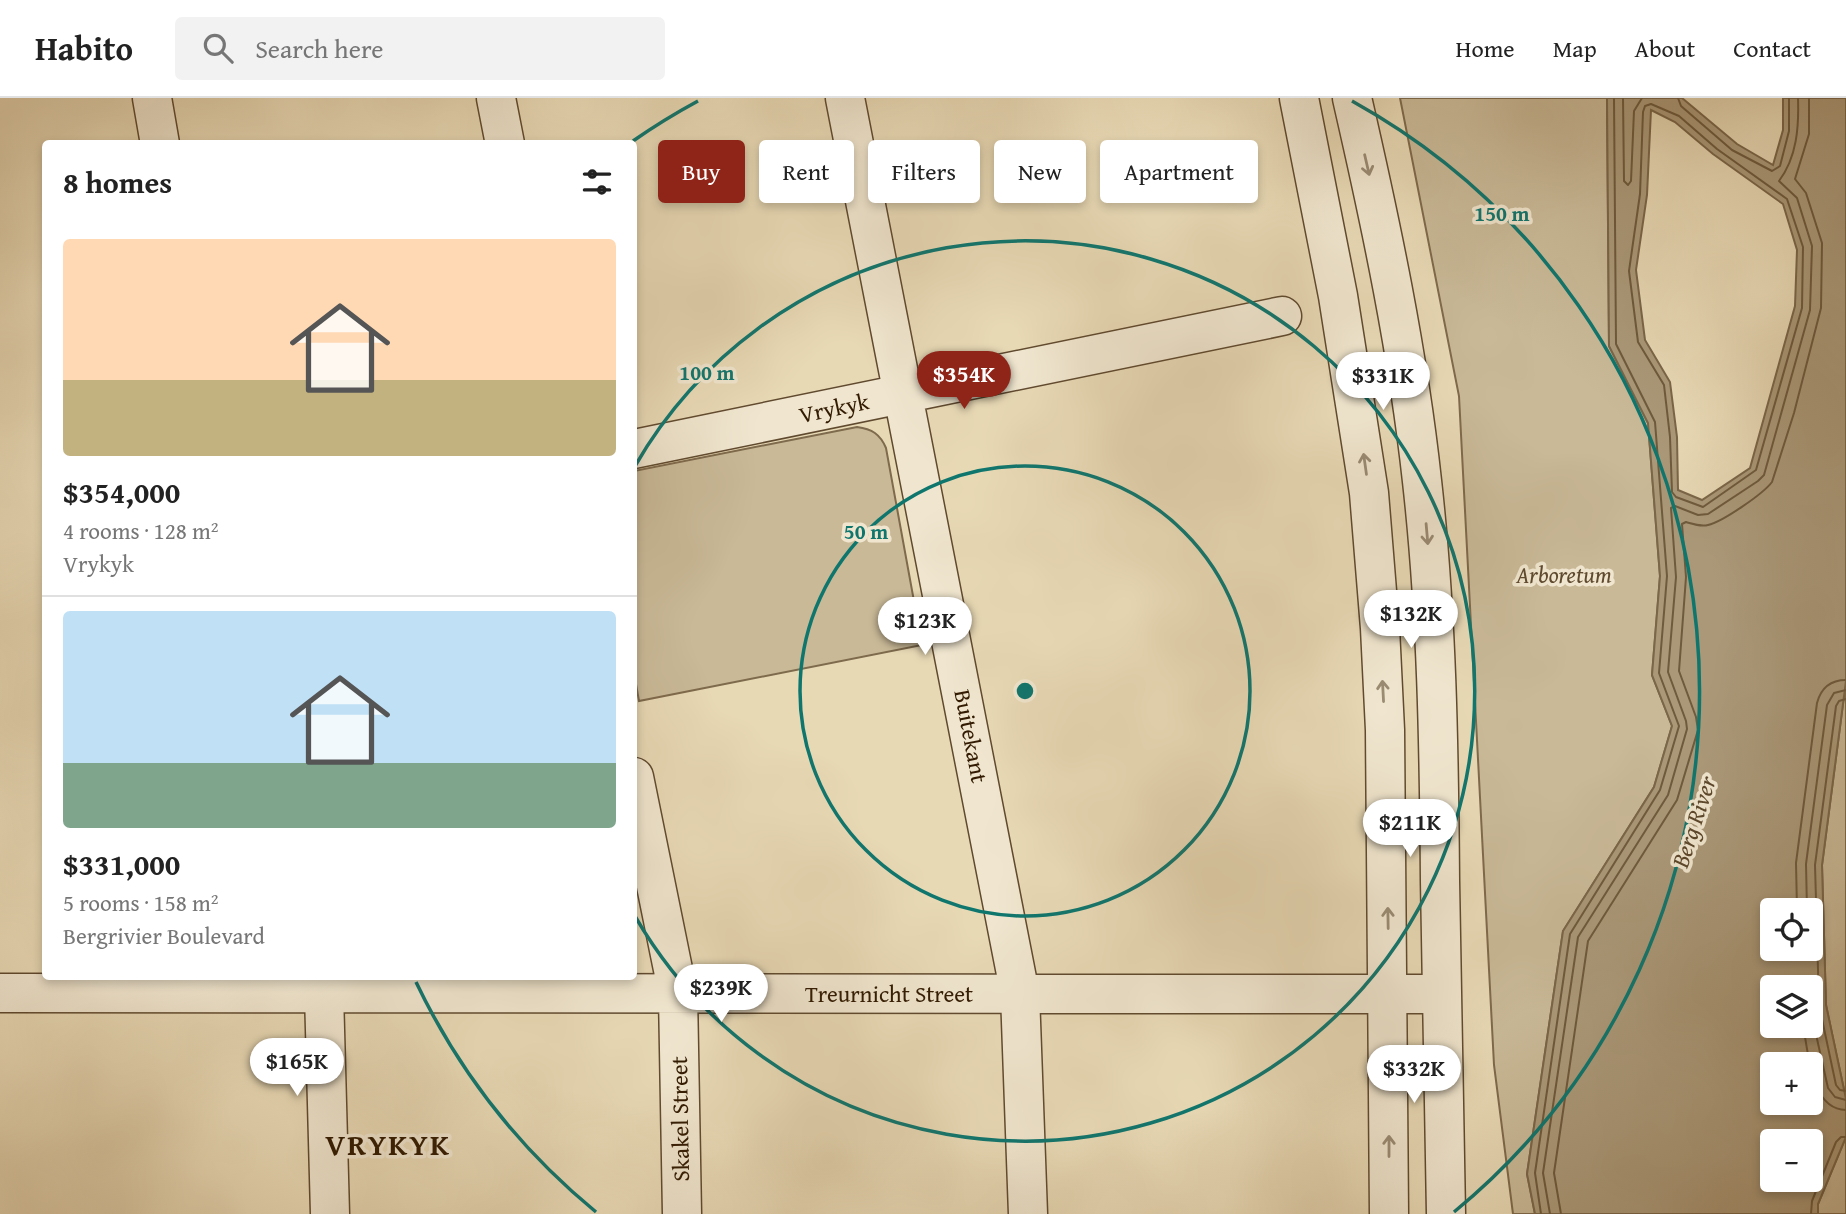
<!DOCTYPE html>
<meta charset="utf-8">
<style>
body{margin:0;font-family:"Gentium Book Plus",serif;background:#f2f2f2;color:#222;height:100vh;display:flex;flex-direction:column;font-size:26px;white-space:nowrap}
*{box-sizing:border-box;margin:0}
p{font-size:23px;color:#767676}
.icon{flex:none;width:38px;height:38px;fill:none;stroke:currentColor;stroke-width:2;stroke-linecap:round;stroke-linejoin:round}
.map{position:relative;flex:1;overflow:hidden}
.side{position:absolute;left:42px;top:42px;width:595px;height:840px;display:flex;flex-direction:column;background:#fff;border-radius:7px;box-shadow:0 4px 10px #0003}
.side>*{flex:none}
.banner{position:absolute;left:658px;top:42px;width:665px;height:63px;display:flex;gap:14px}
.fabs{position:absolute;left:1760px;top:800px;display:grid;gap:14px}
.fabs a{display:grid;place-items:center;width:63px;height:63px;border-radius:7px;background:#fff;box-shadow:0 4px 10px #0003;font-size:35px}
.price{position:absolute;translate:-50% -60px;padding:0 16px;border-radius:24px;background:#fff;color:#222;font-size:23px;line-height:46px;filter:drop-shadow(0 2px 4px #0008)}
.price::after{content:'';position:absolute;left:50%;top:42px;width:21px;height:16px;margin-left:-10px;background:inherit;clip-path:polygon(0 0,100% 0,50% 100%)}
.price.on{background:#8f2418;color:#fff}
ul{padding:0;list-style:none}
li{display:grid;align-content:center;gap:14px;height:371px;padding:0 21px}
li+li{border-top:2px solid #e0e0e0}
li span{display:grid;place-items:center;height:217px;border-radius:7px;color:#555}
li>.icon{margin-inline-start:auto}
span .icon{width:126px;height:126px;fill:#fffc;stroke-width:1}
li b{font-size:30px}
h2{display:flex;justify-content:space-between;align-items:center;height:84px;padding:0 21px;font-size:30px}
.chip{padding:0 24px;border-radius:7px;background:#fff;box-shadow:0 4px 10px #0003;font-size:24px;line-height:63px}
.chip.on{background:#8f2418;color:#fff}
header{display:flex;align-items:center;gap:42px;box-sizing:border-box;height:98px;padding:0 35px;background:#fff;border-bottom:2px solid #e0e0e0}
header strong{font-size:33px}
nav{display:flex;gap:38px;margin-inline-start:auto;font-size:24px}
.search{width:490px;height:63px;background:#f2f2f2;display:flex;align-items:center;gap:18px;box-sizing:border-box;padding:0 24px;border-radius:7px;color:#767676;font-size:26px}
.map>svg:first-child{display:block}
.green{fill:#c9b997;stroke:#7e6a4c;stroke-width:2}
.water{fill:#aa9878;stroke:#7a6649;stroke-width:2;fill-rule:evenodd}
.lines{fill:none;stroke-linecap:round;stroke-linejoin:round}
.shore{stroke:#6e5a3d;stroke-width:2}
.minor-casing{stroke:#604a2f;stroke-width:41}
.minor{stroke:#f0e6cf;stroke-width:38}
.oneway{stroke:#9a8b73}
.ring{fill:none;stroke:#0f766e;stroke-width:3.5}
.labels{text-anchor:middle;stroke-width:7;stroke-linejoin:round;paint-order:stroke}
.street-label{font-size:23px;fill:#321b02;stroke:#f0e6cf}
.park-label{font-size:23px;font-style:italic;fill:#5f4a2f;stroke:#f0e6cf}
.water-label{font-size:24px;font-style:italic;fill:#5c472b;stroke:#f0e6cf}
.district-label{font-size:30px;font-weight:bold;letter-spacing:2px;fill:#321b02;stroke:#f0e6cf}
.centre{fill:#0f766e;stroke:#f0e6cf;stroke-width:3.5}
.ring-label{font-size:21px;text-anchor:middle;font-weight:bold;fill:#0f766e;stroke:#f0e6cf;stroke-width:7;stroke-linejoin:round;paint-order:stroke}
</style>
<header>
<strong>Habito</strong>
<div class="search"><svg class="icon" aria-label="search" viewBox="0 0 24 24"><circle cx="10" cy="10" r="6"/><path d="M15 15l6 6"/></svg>Search here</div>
<nav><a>Home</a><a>Map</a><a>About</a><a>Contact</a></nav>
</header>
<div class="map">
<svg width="1846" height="1116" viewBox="0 0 1846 1116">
<rect width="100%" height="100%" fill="#e8d9b5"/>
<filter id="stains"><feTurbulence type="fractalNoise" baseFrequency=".00286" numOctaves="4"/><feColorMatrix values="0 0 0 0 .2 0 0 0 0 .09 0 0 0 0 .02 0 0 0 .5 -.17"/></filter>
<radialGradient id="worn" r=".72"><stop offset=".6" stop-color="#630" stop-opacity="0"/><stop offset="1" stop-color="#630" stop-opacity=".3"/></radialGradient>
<path class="green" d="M1400,0H1607L1609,248L1648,325L1660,478L1652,577L1672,628L1654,689L1563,833L1527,1076L1535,1116H1513L1494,967L1459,298Z
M857,329C872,331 880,336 886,350L922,547L639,603L634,575V373Z
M1846,583V1001L1826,907L1822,767Z
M1846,1039V1116H1818V1106Z"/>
<path class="water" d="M1607,0H1682L1737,46L1773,67L1783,32V0H1846V583L1822,767L1826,907L1846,1001V1039L1818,1106V1116H1535L1527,1076L1563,833L1654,689L1672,628L1652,577L1660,478L1648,325L1609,248ZM1651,12L1675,24L1713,56L1783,106L1797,152L1795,208L1750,370L1702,402L1678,392L1677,339L1670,284L1645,242L1636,172L1647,97ZM1773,812H1811V850H1773ZM1773,889H1811V928H1773ZM1773,966H1811V1004H1773ZM1773,1043H1811V1082H1773Z"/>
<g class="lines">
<path class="shore" d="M1623,0L1624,83L1628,87L1631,83L1634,13L1642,0
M1678,0L1681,8L1732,52L1772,73L1780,68L1789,33V0
M1651,6L1679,18L1717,51L1787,101L1803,149L1802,210L1756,372L1703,409L1676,399L1672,394L1670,339L1664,287L1638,244L1629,173L1640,96L1643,14L1645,8Z
M1846,601L1839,603L1836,608L1815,767L1819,907L1836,987L1840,992L1846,993
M1797,812L1796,765L1817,605C1821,590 1831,582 1846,582
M1807,812L1806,766L1827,607L1834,595L1846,592
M1811,914L1828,990L1835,999L1846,1002
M1803,928C1809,955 1810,1011 1846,1012
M1541,1116L1535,1075L1570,836L1660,692L1679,628L1659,575L1667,478L1655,324L1616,246L1614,0
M1550,1116L1543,1075L1578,839L1668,697L1687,631L1686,623L1668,574L1676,479L1671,410L1675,408L1698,417L1708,416L1758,383L1764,377L1810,212L1812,148L1797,100L1779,83C1797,59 1799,29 1798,0
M1561,1116L1554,1075L1588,843L1677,702L1698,632L1696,619L1679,573L1686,479L1682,426L1686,424C1693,426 1700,429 1708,427C1722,424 1763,396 1772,384L1794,315L1821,210L1822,145L1806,95L1795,81L1809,36V0
M1811,1116L1812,1103L1836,1044L1841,1039H1846"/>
<g class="minor-casing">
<path id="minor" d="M152,0L160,46
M496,0L505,46
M845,0L1020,896L1028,1116
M1299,0L1338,198L1369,395L1380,530L1385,632L1389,1116
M1352,0C1381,126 1408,254 1422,383C1437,516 1439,650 1440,783C1442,894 1444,1005 1446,1116
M634,351L1282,218
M634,679L678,896L682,1116
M320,878L324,895L330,1116
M0,895L1442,896"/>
</g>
<use href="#minor" class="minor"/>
</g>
<defs><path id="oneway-shaft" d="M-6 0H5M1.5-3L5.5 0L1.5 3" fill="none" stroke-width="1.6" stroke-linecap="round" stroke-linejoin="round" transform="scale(1.75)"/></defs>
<g class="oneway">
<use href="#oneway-shaft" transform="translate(1367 67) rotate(77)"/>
<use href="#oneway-shaft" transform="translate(1365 366) rotate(-98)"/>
<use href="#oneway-shaft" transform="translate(1427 436) rotate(85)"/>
<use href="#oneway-shaft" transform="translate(1383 593) rotate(-93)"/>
<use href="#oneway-shaft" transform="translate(1388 820) rotate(-91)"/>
<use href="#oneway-shaft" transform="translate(1389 1048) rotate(-90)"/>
</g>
<g class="ring">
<circle cx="1025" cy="593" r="225"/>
<path d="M635 368A450 450 0 1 1 635 818"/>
<path d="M596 1114A675 675 0 0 1 416 884M633 43A675 675 0 0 1 698 3M1352 3A675 675 0 0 1 1454 1114"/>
</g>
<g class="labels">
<g class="street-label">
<text transform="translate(834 310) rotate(-12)" y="8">Vrykyk</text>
<text transform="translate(971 638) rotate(79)" y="8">Buitekant</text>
<text x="889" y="904">Treurnicht Street</text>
<text transform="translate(680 1021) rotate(-91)" y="8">Skakel Street</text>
</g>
<g class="park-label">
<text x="1564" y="485">Arboretum</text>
</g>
<g class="water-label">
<text transform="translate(1694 724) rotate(-72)" y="8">Berg River</text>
</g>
<g class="district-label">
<text x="388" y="1057">VRYKYK</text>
</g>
</g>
<circle cx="1025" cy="593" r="10" class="centre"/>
<g class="ring-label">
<text x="1502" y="123">150 m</text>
<text x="707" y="282">100 m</text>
<text x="866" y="441">50 m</text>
</g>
<rect width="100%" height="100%" filter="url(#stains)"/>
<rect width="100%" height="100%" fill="url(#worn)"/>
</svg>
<div class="fabs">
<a><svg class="icon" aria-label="locate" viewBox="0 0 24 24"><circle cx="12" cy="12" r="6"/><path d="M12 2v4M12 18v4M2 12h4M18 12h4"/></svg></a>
<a><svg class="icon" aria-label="layers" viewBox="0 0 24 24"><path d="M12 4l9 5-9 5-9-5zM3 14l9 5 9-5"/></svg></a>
<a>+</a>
<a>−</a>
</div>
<b class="price on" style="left:964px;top:313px">$354K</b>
<b class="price" style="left:1383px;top:314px">$331K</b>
<b class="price" style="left:1411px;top:552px">$132K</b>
<b class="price" style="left:925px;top:559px">$123K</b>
<b class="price" style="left:1410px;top:761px">$211K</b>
<b class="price" style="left:721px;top:926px">$239K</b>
<b class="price" style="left:297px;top:1000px">$165K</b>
<b class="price" style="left:1414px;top:1007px">$332K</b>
<div class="banner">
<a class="chip on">Buy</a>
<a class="chip">Rent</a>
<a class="chip">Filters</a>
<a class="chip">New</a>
<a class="chip">Apartment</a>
</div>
<section class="side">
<h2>8 homes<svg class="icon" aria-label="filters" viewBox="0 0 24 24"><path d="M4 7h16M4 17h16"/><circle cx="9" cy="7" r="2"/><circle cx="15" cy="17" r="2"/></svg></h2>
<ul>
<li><span style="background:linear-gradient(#ffd9b3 65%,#c2b280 0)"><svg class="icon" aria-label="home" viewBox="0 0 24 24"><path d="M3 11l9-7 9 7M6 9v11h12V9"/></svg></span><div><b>$354,000</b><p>4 rooms · 128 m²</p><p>Vrykyk</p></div></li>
<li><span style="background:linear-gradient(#bfe0f5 70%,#7fa58c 0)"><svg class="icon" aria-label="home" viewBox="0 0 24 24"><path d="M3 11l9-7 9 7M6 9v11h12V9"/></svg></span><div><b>$331,000</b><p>5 rooms · 158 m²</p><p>Bergrivier Boulevard</p></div></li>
</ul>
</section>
</div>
